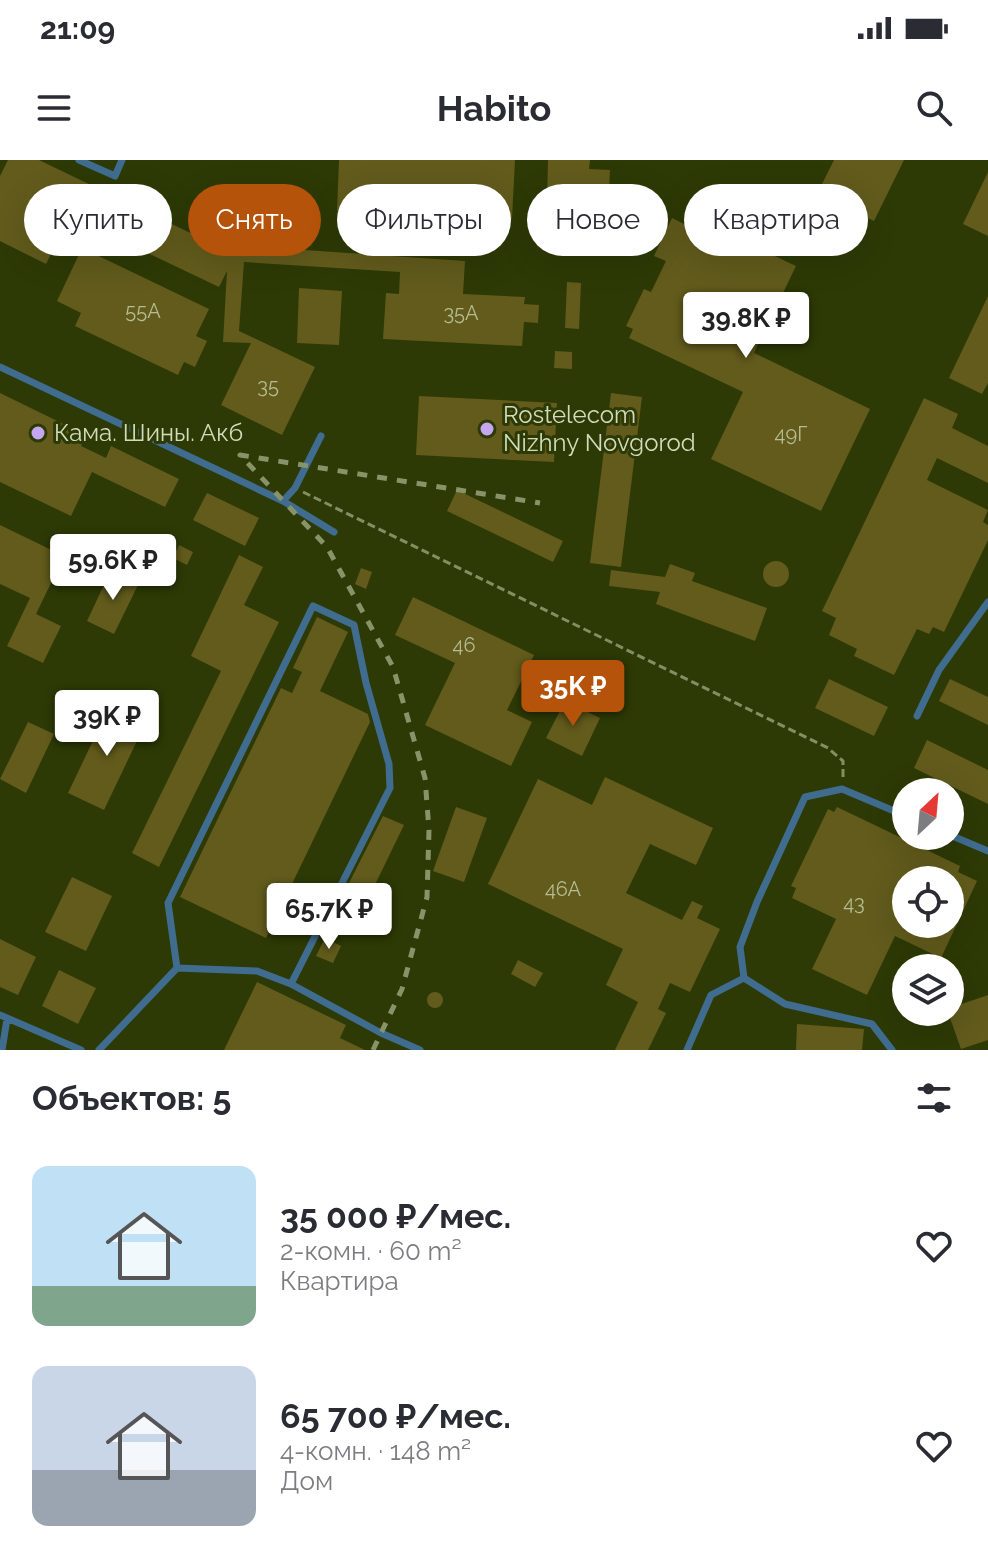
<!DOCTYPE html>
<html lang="ru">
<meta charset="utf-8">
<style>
body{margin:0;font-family:Raleway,sans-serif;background:#f7f7f7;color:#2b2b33;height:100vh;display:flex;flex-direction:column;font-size:30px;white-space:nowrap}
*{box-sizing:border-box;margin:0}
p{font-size:26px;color:#7c7c81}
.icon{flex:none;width:44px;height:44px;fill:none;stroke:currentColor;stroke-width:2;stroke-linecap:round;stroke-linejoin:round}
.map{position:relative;height:890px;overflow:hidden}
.side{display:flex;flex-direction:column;background:#fff;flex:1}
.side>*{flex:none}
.banner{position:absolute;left:24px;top:24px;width:940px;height:72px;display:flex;gap:16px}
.needle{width:52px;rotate:26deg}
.controls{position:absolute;left:892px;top:618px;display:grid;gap:16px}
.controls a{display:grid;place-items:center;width:72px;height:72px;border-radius:50%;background:#fff;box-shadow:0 8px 32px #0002;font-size:40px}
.price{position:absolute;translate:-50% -68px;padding:0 18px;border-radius:8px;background:#fff;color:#222;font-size:26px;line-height:52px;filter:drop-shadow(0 2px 4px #0008)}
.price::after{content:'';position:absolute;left:50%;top:48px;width:24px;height:18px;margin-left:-12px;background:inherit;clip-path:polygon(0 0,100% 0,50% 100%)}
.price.on{background:#b45309;color:#fff}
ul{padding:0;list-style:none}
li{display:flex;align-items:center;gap:24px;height:200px;padding:0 32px}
li span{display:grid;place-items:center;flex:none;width:224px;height:160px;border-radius:16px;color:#555}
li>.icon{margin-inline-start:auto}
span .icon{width:96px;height:96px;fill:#fffc;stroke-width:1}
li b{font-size:34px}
h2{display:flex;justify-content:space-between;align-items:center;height:96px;padding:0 32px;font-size:34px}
.tag{padding:0 28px;border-radius:36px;background:#fff;box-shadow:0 8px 32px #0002;font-size:28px;line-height:72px}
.tag.on{background:#b45309;color:#fff}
.status{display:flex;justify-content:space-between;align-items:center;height:56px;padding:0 40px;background:#fff;direction:ltr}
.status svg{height:22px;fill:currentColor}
header{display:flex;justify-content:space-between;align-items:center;height:104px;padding:0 32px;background:#fff;font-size:36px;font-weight:700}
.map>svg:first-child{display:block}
.building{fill:#625b1c;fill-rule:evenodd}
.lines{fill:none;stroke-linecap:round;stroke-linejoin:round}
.path{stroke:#838f63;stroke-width:3;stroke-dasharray:8 4;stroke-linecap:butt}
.service{stroke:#406d8f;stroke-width:7}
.rail{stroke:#889369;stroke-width:5;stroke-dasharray:10 10;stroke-linecap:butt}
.poi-dot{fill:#c5a7f1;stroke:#2d3a05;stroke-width:3}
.labels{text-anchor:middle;stroke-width:6;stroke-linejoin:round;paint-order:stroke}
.number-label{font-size:20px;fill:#b5bc92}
.poi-label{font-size:24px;fill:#d1dcba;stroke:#2d3a05;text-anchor:start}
</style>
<div class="status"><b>21:09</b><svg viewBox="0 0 49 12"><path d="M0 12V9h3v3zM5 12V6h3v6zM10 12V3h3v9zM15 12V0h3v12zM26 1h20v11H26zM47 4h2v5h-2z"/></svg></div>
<header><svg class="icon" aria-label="menu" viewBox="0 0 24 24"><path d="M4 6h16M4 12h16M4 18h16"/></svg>Habito<svg class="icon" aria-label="search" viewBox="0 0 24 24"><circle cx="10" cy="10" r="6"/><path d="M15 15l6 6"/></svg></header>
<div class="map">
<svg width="988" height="890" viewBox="0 0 988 890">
<rect width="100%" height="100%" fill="#2d3a05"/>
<path class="building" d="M8,0H39L234,94L246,73L245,86L465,101L463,134L525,137L524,144L539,145L538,163L524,162L522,186L383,179L386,133L399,134L400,112L244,102L239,171L315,207L282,275L221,245L251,183L223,182L227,111L219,127L70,56L46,104L0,81V16Z
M339,0H515L512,59L337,51Z
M548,0H590L589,9L610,10L608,53L560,51L559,80L546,79Z
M834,0H904L874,61L817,34Z
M988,12V76L963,64Z
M688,55L796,106L754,193L870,249L821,351L711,299L743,232L629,178L633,169L626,166L644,129L651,132L666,101L654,96L672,58L684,64Z
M82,88L209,149L196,176L207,181L195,207L184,202L178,215L75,166L81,153L57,141Z
M567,122L581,123L579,169L565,168Z
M299,128L342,131L339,185L297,183Z
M988,136V223L982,234L949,218Z
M555,191L572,192V209L554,208Z
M0,233L86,275L81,286L106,298L111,286L179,319L165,347L92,312L71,356L0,322Z
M611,233L642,237L621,407L590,403Z
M419,236L557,243L554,302L416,295Z
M924,238L958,254L952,268L988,286V323L937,298L927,320L988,350L983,362L988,365V380L944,472L933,467L929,474L917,469L894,515L854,496L857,489L829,475L836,458L822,451Z
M457,330L563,381L553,402L447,351Z
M207,333L259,358L245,386L193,360Z
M0,365L64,396L36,454L61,466L43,503L7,486L30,438L0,424Z
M179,385L193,392L187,405L173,398Z
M239,395L263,407L244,445L279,462L159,707L132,693L221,511L191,496Z
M763 414a13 13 0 1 1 26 0a13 13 0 1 1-26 0Z
M670,404L695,413L692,421L767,448L755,481L656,444L660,432L609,426L611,410L665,417Z
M361,408L372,412L366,429L355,424Z
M111,410L139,423L114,474L87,461Z
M413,437L534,495L507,550L532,562L511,606L425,565L455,503L395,475Z
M317,457L348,472L320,531L368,554L370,562L266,778L180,737L281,528L292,533L302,512L293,508Z
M829,519L888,547L874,576L815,548Z
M950,519L988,537V565L939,541Z
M565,541L600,558L582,596L546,578Z
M110,545L146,562L104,650L68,633Z
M28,562L54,574L26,633L0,619Z
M927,580L988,610V644L914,608Z
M605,617L713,668L696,705L650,684L626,733L682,760L692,741L703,746L697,758L720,769L690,832L670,823L658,849L666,853L648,890H615L638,842L606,825L623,789L488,724L538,619L592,645Z
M456,647L487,658L464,722L433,711Z
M837,647L960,706L958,712L977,721L941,798L895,776L867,835L812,809L836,759L792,738L796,728L791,726L828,649L834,652ZM906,720H950V764H906Z
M383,656L404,665L371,733L349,723Z
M72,717L112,736L86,791L45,772Z
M325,778L341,786L333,803L316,796Z
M0,779L36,797L18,835L0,827Z
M518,800L543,813L535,827L511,814Z
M59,810L96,828L78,864L42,846Z
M257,822L346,865L340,878L365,890H224Z
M427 840a8 8 0 1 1 16 0a8 8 0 1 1-16 0Z
M988,835V880L961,889L950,858V848Z
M797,864L864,869L862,890H796Z"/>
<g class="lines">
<path class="path" d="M303,332L828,588L843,601V617"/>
<path class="service" d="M79,0L115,16L122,0
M0,207L283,341L334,372
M283,341L295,328L321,276
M917,556L939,510L988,442
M950,675L988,691
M177,808L168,743L313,446L354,465L366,523L389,604L390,628L291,824
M0,855L81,890
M2,890L7,859
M99,890L177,808L257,811L291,824L381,873L420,890
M687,890L711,835L744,818
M892,890L872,864L785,844L744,818L740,787L757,742L805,637L842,629L906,656"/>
<path class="rail" d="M373,890L402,829L427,737L429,670L425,618L393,507L327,387L240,295L540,343"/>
</g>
<g class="poi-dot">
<circle cx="487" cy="269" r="8"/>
<circle cx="38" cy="273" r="8"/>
</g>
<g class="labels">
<g class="number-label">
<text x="143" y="158">55А</text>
<text x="461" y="160">35А</text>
<text x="268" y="233">35</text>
<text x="791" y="281">49Г</text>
<text x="464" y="492">46</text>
<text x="563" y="736">46А</text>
<text x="854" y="750">43</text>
</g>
<g class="poi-label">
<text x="503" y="263">Rostelecom<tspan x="503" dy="28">Nizhny Novgorod</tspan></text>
<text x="54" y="281">Кама. Шины. Акб</text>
</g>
</g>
</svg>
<div class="controls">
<a><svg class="needle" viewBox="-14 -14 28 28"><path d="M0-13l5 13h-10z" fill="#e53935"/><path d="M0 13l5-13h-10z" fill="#7c7c81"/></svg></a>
<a><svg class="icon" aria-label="locate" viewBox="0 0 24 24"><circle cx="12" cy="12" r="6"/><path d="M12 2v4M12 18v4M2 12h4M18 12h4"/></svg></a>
<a><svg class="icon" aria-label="layers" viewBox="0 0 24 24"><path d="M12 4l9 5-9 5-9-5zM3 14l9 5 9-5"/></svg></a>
</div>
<b class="price" style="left:746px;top:200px">39.8K ₽</b>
<b class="price" style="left:113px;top:442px">59.6K ₽</b>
<b class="price on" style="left:573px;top:568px">35K ₽</b>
<b class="price" style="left:107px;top:598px">39K ₽</b>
<b class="price" style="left:329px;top:791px">65.7K ₽</b>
<div class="banner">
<a class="tag">Купить</a>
<a class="tag on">Снять</a>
<a class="tag">Фильтры</a>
<a class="tag">Новое</a>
<a class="tag">Квартира</a>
</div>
</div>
<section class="side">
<h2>Объектов: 5<svg class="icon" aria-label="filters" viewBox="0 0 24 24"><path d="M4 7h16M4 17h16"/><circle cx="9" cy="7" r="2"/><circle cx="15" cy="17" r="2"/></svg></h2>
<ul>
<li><span style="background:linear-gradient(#bfe0f5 75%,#7fa58c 0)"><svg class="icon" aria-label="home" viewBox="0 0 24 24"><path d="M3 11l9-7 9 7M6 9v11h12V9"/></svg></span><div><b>35 000 ₽/мес.</b><p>2-комн. · 60 m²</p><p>Квартира</p></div><svg class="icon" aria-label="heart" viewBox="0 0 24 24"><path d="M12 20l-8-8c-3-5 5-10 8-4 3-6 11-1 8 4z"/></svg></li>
<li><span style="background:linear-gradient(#c9d6e8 65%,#9aa5b1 0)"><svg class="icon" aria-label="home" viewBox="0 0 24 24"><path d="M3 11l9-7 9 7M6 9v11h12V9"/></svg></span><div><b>65 700 ₽/мес.</b><p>4-комн. · 148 m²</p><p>Дом</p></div><svg class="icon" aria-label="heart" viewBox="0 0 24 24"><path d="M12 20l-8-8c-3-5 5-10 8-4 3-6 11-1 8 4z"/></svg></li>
</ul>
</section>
